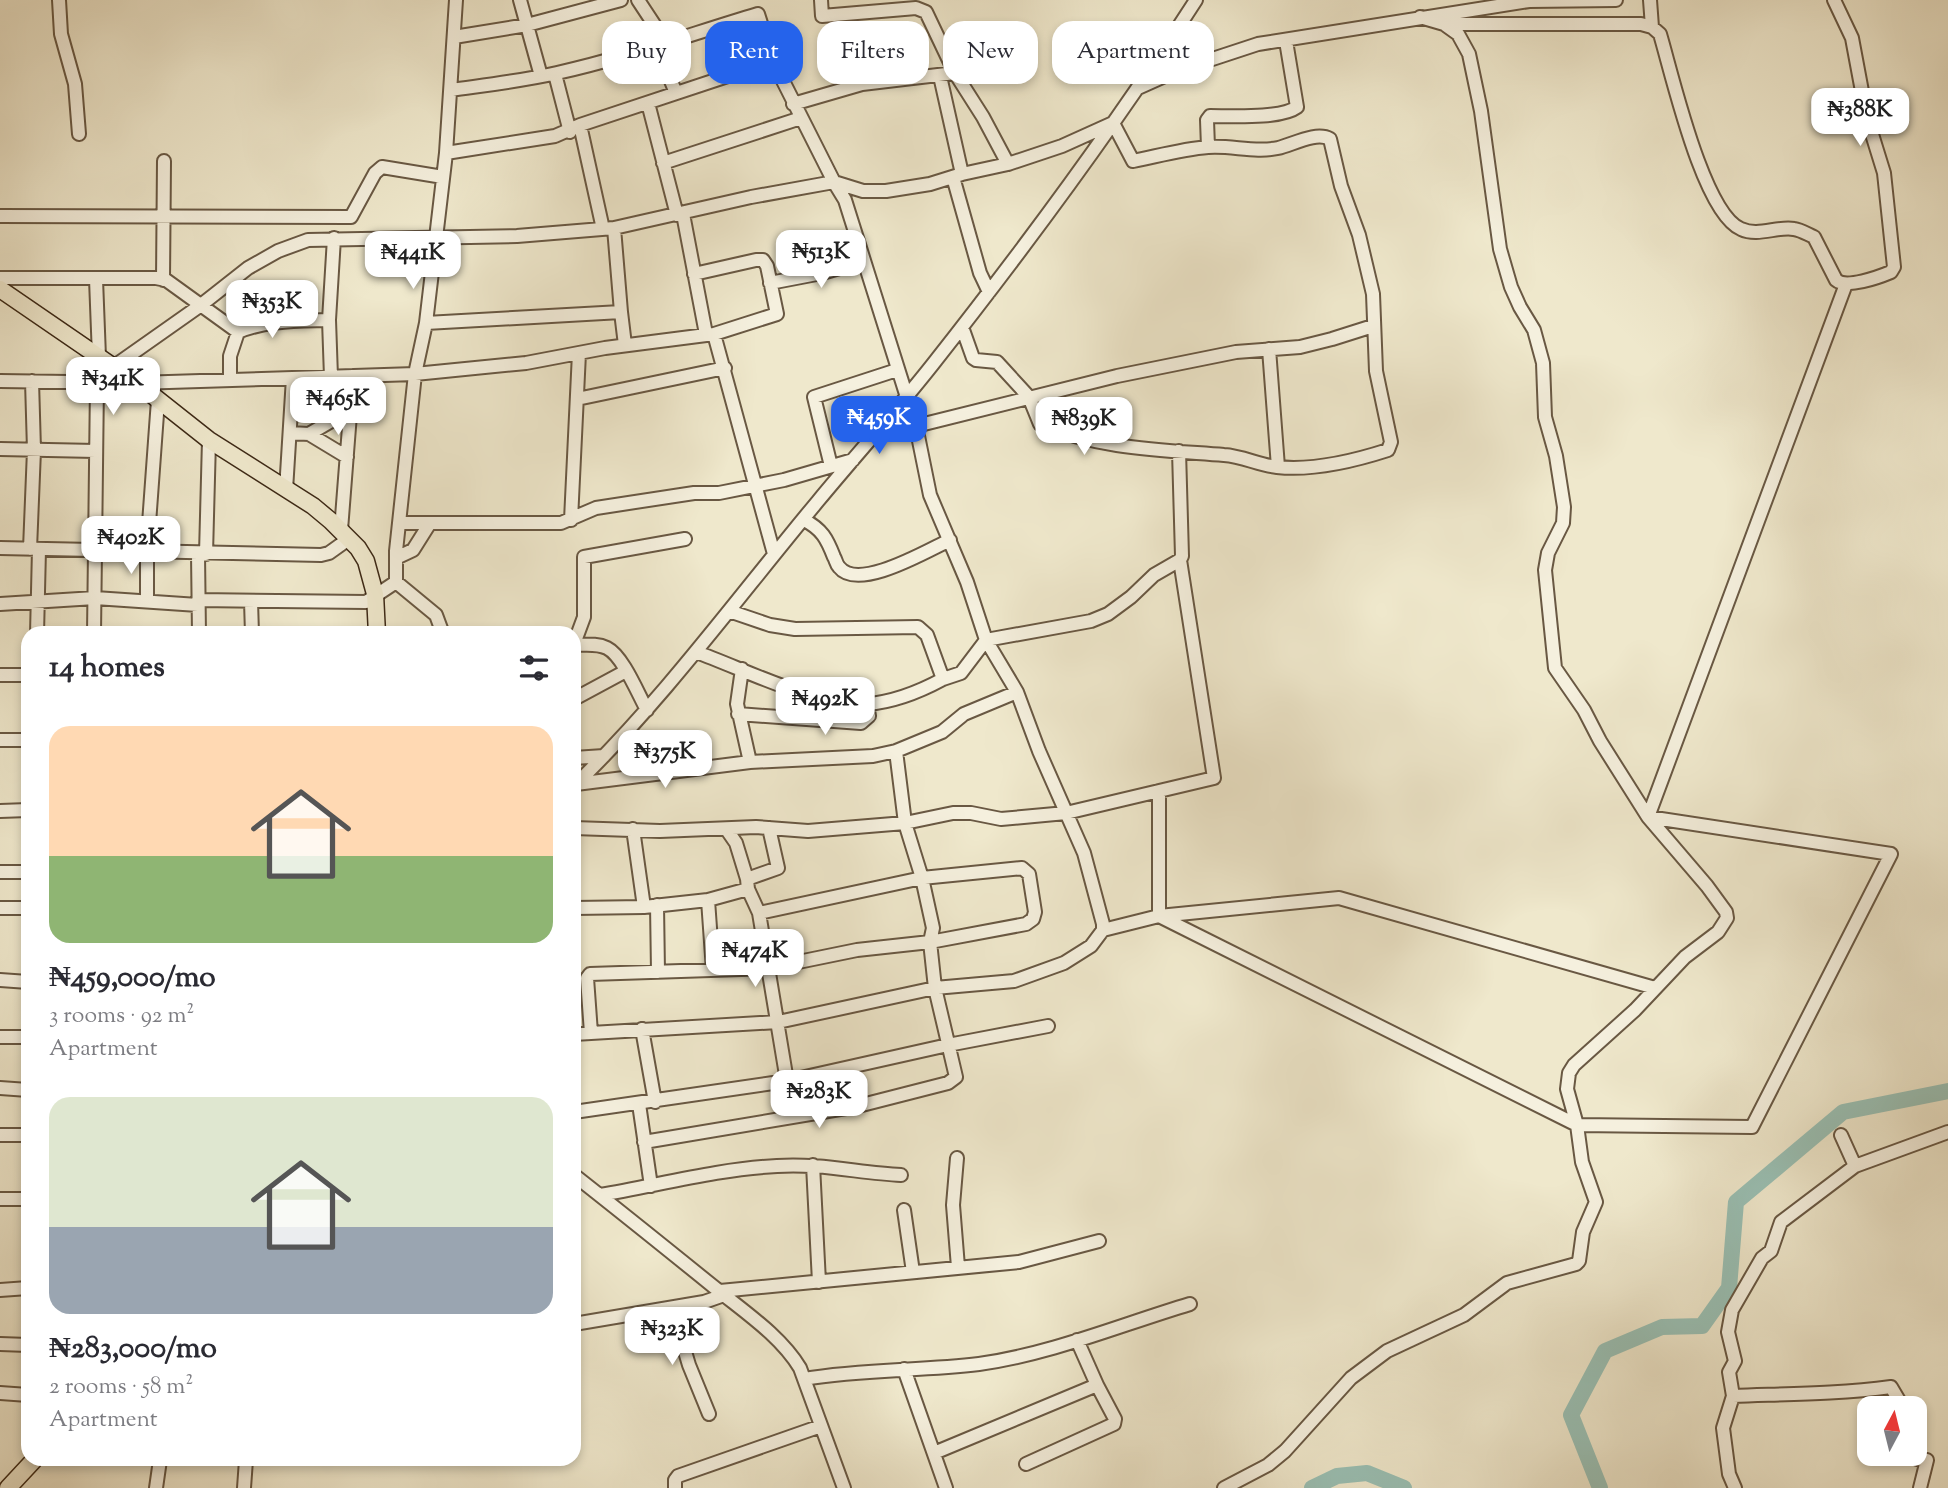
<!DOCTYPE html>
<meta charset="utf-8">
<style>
body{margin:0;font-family:"Sorts Mill Goudy",serif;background:#f7f7f7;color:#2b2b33;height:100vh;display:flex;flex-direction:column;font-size:26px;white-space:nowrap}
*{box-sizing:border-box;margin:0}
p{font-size:23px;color:#7c7c81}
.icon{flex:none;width:38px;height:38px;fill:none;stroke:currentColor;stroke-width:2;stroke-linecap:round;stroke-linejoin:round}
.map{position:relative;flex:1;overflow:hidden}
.details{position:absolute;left:21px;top:626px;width:560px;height:840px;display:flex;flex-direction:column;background:#fff;border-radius:21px;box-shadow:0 4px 10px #0003}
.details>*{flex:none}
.banner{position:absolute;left:602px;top:21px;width:665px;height:63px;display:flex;gap:14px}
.needle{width:46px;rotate:7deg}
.buttons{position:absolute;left:1857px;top:1396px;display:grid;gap:14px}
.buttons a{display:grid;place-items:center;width:70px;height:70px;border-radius:14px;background:#fff;box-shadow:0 4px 10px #0003;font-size:35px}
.price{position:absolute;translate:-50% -60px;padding:0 16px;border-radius:14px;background:#fff;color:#222;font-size:23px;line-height:46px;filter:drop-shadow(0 2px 4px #0008)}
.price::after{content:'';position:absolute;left:50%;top:42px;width:21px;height:16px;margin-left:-10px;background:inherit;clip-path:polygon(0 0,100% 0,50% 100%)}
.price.current{background:#2563eb;color:#fff}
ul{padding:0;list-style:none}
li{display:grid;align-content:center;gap:14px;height:371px;padding:0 28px}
li span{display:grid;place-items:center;height:217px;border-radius:21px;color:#555}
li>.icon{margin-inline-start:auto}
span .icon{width:126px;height:126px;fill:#fffc;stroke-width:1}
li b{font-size:30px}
h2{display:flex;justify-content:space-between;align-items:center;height:84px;padding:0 28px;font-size:30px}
.chip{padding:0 24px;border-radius:21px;background:#fff;box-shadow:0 4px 10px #0003;font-size:24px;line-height:63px}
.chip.current{background:#2563eb;color:#fff}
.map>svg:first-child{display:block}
</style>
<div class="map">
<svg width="1948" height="1488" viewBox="0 0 1948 1488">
<rect width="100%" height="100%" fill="#efe8cc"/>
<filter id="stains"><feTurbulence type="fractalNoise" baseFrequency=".00286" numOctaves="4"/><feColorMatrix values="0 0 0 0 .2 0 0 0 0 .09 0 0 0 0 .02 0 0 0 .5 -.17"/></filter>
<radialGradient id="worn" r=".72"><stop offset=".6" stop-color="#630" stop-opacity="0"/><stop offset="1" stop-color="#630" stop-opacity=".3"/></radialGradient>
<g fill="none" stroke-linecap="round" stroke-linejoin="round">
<path stroke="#9ac0b4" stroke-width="16" d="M1312 1488 1337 1476 1367 1473 1404 1488
M1600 1488 1571 1415 1605 1351 1662 1327 1702 1326 1729 1288 1736 1202 1843 1112 1948 1091"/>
<defs>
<path id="minor" d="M59 0 61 34 75 84 79 134
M520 0 541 76
M638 0 665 41
M821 0 822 16 916 8 926 12 955 73
M1650 0 1652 27
M1420 17 1444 24H1641L1652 27 1660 34C1672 74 1703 213 1741 229 1758 237 1777 226 1794 229 1801 230 1807 234 1814 237L1836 280C1846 289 1879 277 1891 272L1894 267 1884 173 1867 118 1852 38 1834 0
M454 37 527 25 621 0
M656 45 676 93
M555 74 570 132
M940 76 962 174
M1138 88 1176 71 1258 44 1529 1 1616 0
M451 90C486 85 522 81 557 73 625 58 691 34 758 14L773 61
M648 103 677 215
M793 104 862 84 955 73 983 117 1008 164 1013 162
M580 125 603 229
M1208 147 1207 120 1210 116C1231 116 1281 119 1297 107L1286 41
M446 153 555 136 580 125 773 61 834 182 845 200 916 426 930 495 967 582 986 640 1017 692 1039 751 1084 853 1103 924V930L1091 946 1064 963 1014 981 935 988 778 1022 574 1034
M663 163 801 118
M953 177 980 273 989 292
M683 214 706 334
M0 216 351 217 375 173 382 167 443 177
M614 228 621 312
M0 278H156L166 280 238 332
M96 279 99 357
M163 280 164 161
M770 283 822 273 864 261
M426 323 621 312 625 345
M962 327 973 358 976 360 997 362 1029 397 1040 424C1098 449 1162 450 1224 455 1242 456 1259 465 1277 467 1313 471 1354 461 1388 450L1391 442 1376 371 1373 294 1359 235 1341 186 1330 139C1316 131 1292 145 1278 148 1255 153 1231 145 1208 147 1183 149 1158 156 1133 161L1113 123
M714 334 774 554
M1269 349 1278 467
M113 367 201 305 248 268 278 251 308 240 517 236 614 228 751 197 834 182 863 191H886L930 184 962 174 1008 164 1062 146 1113 123
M331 377 329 320 334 238
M230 380V356L238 332C266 320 299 321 329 320
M0 381 137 383 415 374 526 363 605 348 714 334 777 314 767 266 763 260H756L694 274
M577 399 725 368
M916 426 1117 376 1236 352 1300 347 1332 339 1373 326
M290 433 309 434 347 457
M309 434 350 410
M0 449 96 451
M831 466 814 397 897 370
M286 490 293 378
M571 520 579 353
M804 520C822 529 827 539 834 557 836 560 836 564 839 567 858 592 928 550 950 540
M400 523H561L596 508 694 493H719L784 480 853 460
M341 530 353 376
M0 548 321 555 329 553 343 543
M30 549 34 450 32 381
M198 554 199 634
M206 554 209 440
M396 558 413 550 430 523
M396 582V551L415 374 426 323 446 153 456 0
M147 600V551L158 400
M198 600 366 602 396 582 436 615 443 634
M251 601 252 634
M0 604 95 598 198 605
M729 611 770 625 795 629 918 627 927 635 943 679 961 673 986 640 1091 621 1108 614 1131 597 1154 575 1180 560
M37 634 39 549
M94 634 97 383
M574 644 584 617V557L685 539
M574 645C585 645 597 643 607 648 623 656 638 694 647 710
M696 652C744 669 817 707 867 704 895 702 919 692 943 679
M742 669 737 704 750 762
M0 675H28
M574 699 626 671
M738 714 861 723 869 716 867 704
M0 740H28
M574 758 604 756
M576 784 750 762 873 756 896 751 942 732 964 714 1017 692
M574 786C664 699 738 597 818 501 856 455 896 411 933 364 1026 246 1115 126 1196 0
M1159 791V916L1577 1125 1752 1127 1891 854 1648 817 1846 284
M0 811 28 810
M574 828 660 831 756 827 808 831 905 823 953 813H971L1001 819 1066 813 1214 778 1180 560 1182 556 1179 451
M769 828 778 868 747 879 748 889 759 913 787 1081
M633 829 644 907 708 900 748 889
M727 830 736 843 747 879
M0 872H28
M708 900 713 970
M657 905 658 972
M0 908H28
M574 908 644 907
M1103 930 1159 916 1339 898 1655 988
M0 980 28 982
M642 1029 655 1102
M591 1033 587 978 590 974 769 968 857 950 930 942 1026 924 1033 919 1035 912 1029 874 1022 868 922 878 759 913
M0 1037H28
M0 1088 28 1090
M639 1104 651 1186
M574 1112 787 1081 948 1045 1048 1026
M0 1135H28
M644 1142 858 1106 948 1083 956 1077 935 988 930 942 933 928 922 878 905 823 896 751
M957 1158 953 1205 958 1267
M813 1165 819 1282
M1855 1166 1948 1132
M574 1175C621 1212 667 1249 714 1287 743 1311 780 1335 800 1368L844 1488
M600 1195C659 1185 718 1169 777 1166 819 1163 860 1173 901 1175
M0 1199H28
M904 1210 913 1272
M0 1290 28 1288
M720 1291 1019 1262 1099 1241
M672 1308 689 1365 709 1414
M574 1324 704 1302 724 1295
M0 1344 28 1345
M904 1369 946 1488
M804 1379C862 1369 921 1371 979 1364 1051 1354 1120 1325 1190 1304
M0 1393 28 1395
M1733 1396 1729 1372 1735 1361 1728 1332 1732 1310 1762 1258 1771 1251 1781 1222 1855 1166 1841 1135
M1914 1434 1918 1448 1917 1459 1927 1460 1920 1488
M934 1453 1097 1385 1077 1340
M1026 1464 1114 1424 1115 1419 1097 1385
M156 1488 160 1460
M244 1488 246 1460
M675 1488V1480L678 1476 821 1426
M1224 1488 1268 1465 1285 1451 1351 1378 1387 1351 1464 1315 1507 1283 1576 1264 1579 1261 1583 1232 1596 1202 1582 1162 1577 1125 1567 1089 1569 1073 1574 1065 1635 1010 1685 957 1718 932 1727 918 1726 912 1707 886 1648 817 1600 741 1584 710 1555 668 1545 570 1548 553 1563 523 1564 507 1556 456 1545 417 1543 363 1534 330 1520 307 1511 287 1500 249 1481 111 1469 54 1458 34 1444 24
M1735 1488 1729 1474 1723 1428 1733 1396C1786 1394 1839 1394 1891 1387L1904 1409"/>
<path id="major" d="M0 289 137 383 209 440 313 506 331 521 358 548 366 561 375 594 377 634
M8 1488 34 1460"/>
</defs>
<use href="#minor" stroke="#695843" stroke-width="16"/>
<use href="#major" stroke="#3c2815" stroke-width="19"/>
<use href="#minor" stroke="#f5f0de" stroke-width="12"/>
<use href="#major" stroke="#efe8cc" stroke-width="16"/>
</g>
<rect width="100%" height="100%" filter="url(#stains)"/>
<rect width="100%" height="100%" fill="url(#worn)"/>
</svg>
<div class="buttons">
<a><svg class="needle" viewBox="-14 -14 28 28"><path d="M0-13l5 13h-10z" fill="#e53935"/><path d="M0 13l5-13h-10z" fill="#7c7c81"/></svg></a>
</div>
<b class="price" style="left:1860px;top:148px">₦388K</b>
<b class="price" style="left:821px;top:290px">₦513K</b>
<b class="price" style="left:413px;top:291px">₦441K</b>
<b class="price" style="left:272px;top:340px">₦353K</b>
<b class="price" style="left:113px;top:417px">₦341K</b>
<b class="price" style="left:338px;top:437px">₦465K</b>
<b class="price current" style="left:879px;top:456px">₦459K</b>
<b class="price" style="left:1084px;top:457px">₦839K</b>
<b class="price" style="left:131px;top:576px">₦402K</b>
<b class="price" style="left:825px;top:737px">₦492K</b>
<b class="price" style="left:665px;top:790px">₦375K</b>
<b class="price" style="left:755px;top:989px">₦474K</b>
<b class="price" style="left:819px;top:1130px">₦283K</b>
<b class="price" style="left:672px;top:1367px">₦323K</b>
<div class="banner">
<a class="chip">Buy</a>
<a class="chip current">Rent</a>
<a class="chip">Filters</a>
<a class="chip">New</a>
<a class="chip">Apartment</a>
</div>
<section class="details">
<h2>14 homes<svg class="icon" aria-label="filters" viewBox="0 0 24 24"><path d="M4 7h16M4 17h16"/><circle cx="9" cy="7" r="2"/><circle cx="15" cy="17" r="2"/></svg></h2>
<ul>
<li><span style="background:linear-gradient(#ffd9b3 60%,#8fb573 0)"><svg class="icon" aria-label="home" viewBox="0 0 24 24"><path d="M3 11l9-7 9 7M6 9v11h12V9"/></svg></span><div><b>₦459,000/mo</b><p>3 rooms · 92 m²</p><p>Apartment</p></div></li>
<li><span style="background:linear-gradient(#dfe7d0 60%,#9aa5b1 0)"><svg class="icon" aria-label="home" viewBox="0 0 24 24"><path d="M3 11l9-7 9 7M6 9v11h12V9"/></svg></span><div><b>₦283,000/mo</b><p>2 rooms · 58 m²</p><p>Apartment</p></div></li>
</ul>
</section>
</div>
